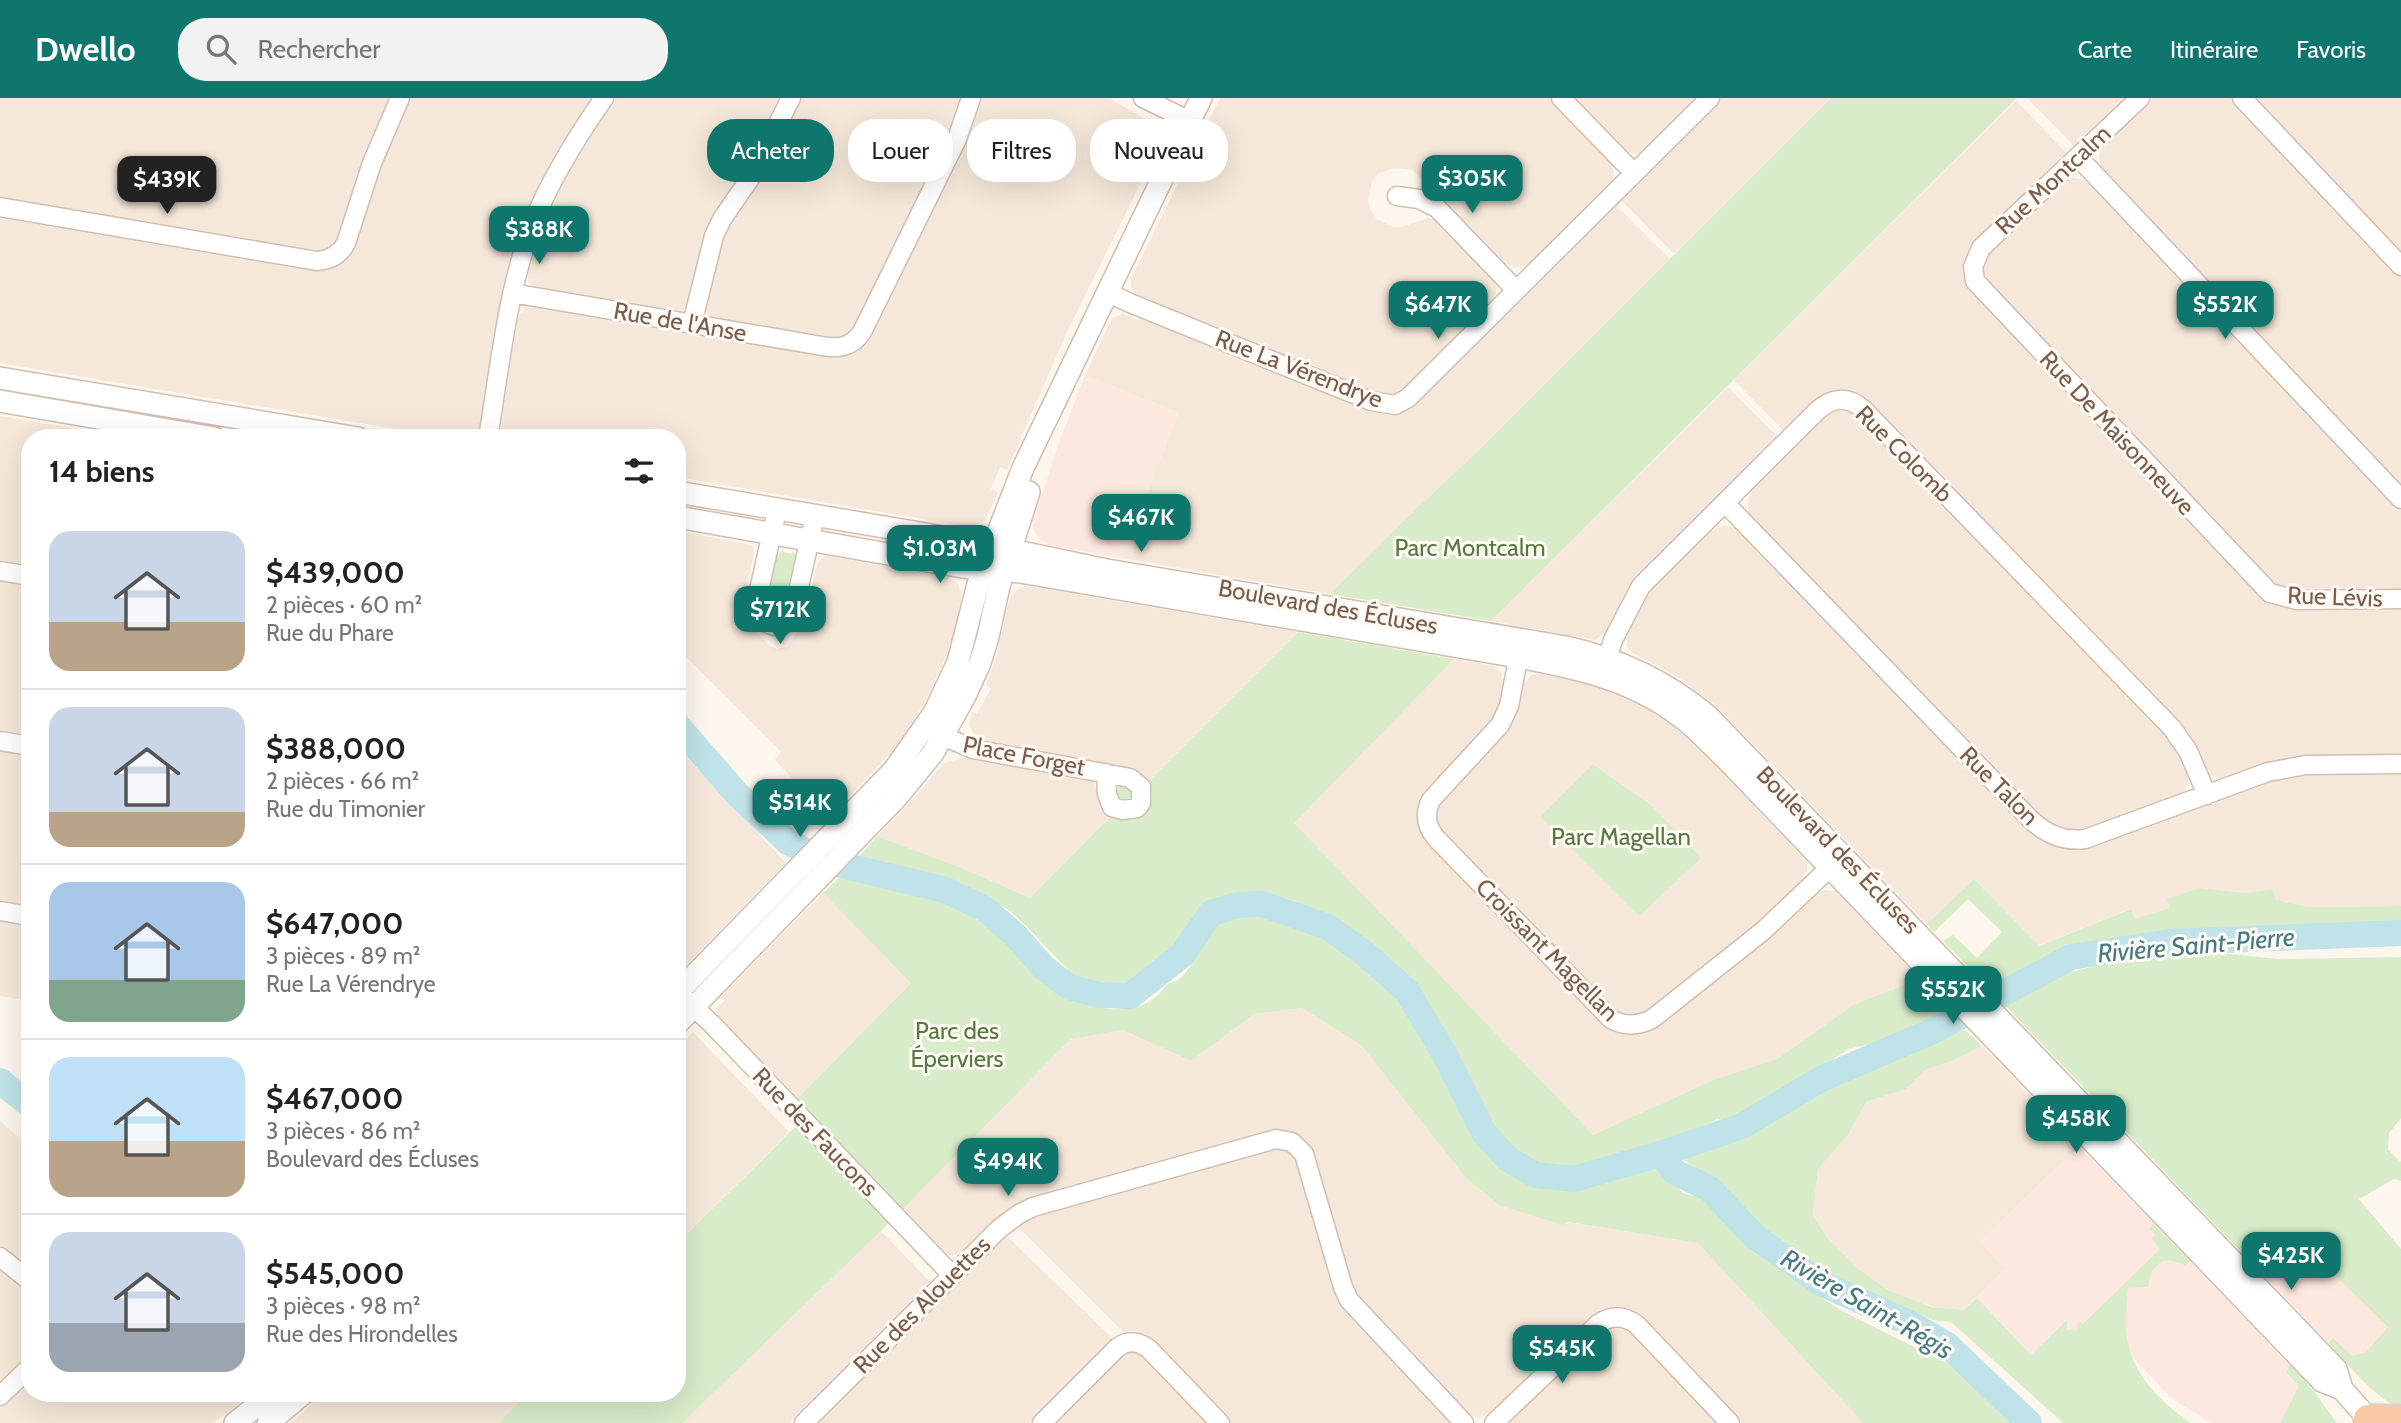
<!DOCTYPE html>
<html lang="fr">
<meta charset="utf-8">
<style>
body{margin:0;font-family:Cabin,sans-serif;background:#f2f2f2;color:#222;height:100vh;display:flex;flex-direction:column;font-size:26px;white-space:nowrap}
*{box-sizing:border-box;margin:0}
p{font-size:23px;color:#767676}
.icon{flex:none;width:38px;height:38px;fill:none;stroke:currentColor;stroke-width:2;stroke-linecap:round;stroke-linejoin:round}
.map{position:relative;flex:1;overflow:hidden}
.drawer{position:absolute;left:21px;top:331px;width:665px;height:973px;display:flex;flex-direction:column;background:#fff;border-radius:28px;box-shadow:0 7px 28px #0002}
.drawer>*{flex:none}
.hud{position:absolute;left:707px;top:21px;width:665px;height:63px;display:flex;gap:14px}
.price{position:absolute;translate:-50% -60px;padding:0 16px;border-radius:14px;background:#0f766e;color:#fff;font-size:23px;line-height:46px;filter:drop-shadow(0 2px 4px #0008)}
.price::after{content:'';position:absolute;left:50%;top:42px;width:21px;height:16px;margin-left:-10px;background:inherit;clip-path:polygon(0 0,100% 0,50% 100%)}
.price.selected{background:#222;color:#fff}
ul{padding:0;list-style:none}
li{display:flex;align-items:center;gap:21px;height:175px;padding:0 28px}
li+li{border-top:2px solid #e0e0e0}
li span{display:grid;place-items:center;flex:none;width:196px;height:140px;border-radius:21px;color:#555}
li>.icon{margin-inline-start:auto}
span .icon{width:84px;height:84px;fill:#fffc;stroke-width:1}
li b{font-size:30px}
h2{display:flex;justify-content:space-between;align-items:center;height:84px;padding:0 28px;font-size:30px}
.tag{padding:0 24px;border-radius:28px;background:#fff;box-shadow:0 7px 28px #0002;font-size:24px;line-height:63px}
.tag.selected{background:#0f766e;color:#fff}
header{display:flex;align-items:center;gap:42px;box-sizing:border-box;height:98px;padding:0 35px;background:#0f766e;color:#fff}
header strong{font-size:33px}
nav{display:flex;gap:38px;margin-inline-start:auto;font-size:24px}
.search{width:490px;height:63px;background:#f2f2f2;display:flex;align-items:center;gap:18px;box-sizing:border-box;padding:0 24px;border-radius:28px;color:#767676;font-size:26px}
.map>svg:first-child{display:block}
</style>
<header>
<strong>Dwello</strong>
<div class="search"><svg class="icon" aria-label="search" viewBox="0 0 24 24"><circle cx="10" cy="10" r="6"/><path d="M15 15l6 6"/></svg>Rechercher</div>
<nav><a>Carte</a><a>Itinéraire</a><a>Favoris</a></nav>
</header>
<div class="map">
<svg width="2401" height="1325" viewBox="0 0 2401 1325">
<rect width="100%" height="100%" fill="#fdf6ec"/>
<path fill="#f5e8da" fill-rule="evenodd" d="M0 0H390L365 54 336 142 328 150 317 152 0 99Z
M412 0H592L552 61 535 95 521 132 507 176 478 335 474 339H444L0 265V120L308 172H327L345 162 352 156 378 74Z
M615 0H782L744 76 708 132 702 147 688 207 683 213 675 215 536 192 528 184V173L558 94 571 68Z
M799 0H960L955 27 857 227 845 240 836 242 716 223 709 219 706 213 713 168 727 130 756 87Z
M982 0H1108L1162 30 1159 48 1067 234 1007 372 1000 369 991 391 998 395 985 422 978 427H957L677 379V340H502L499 338 518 219 527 207 831 259 844 258 856 253 865 245 874 230 973 27Z
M1220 0H1551L1606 57 1613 67 1614 80 1611 86 1532 165 1515 170 1505 165 1412 72 1394 70 1378 76 1372 84 1368 101 1370 111 1377 121 1393 129H1402L1428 120 1440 123 1496 184 1497 191 1494 202 1401 295 1394 298H1381L1151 206V202L1137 197 1131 190V181Z
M1572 0H1699L1644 54 1637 56 1625 53 1613 43Z
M1721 0H1831L1674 156 1620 101Z
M2027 0H2128L2076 50Z
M2152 0H2231L2401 179V389L2102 74 2099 58 2101 49Z
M2254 0H2401V156Z
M2016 2 2068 57 1974 146 1965 163 1968 186 1972 193 2260 497 2269 504 2289 511 2401 509V658L2289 660 2224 681 2210 677 2191 643 2178 624 1864 300 1847 293 1834 292 1823 297 1784 333 1734 282Z
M2072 80 2082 81 2097 92 2401 413V493L2297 494 2275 487 1984 182 1981 175 1982 168 1989 154 2064 83Z
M1615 106 1670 161 1478 353 1416 411 1330 496 1122 460 1178 315 1085 277 1112 220 1123 216 1138 222 1140 219 1378 315 1388 317 1409 310Z
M1728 289 1778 339 1628 490 1608 534H1605L1595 542 1590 541 1491 523Z
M1843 309 1856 316 2164 633 2188 673 2189 682 2184 694 2078 734 2058 731 2042 722 1752 422 1748 413V402L1755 386 1827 314Z
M0 318 128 339 30 340V468L0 463Z
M1723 428 1734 429 1741 433 2026 730 2040 740 2063 750 2090 749 2284 679 2313 676 2401 674V808L2308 809 2275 802 2273 791 2245 795 2201 790 2169 810 2134 822 2130 811 2038 848 1974 781 1927 826 1714 606 1675 577 1631 554 1627 548V541L1624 539 1643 499 1705 436Z
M677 433 743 445 753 448 754 454 742 516 744 522 770 548 777 551 788 548 805 521 817 466 822 460 827 458 949 479 958 486 962 498 952 540 945 560 925 604 900 644 830 720 775 662 781 654 677 550Z
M0 483 30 488V638L0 633Z
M1027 488 1298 534 1148 684 1132 672 985 646 986 643 972 634 969 626 973 614 977 616 991 590 986 587 996 561 1009 502 1016 492Z
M1454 561 1494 568 1501 574 1503 583 1506 584 1498 613 1493 623 1423 698 1418 718 1420 731 1435 751 1609 930 1632 936 1650 931 1816 794 1818 796 1823 792 1836 793 1919 881 1853 907 1777 961 1713 982 1593 1037 1293 725Z
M1536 575 1579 583 1607 592 1647 611 1673 628 1711 662 1807 764V773L1803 778 1805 780 1768 817 1639 918 1626 919 1614 913 1435 724V711L1443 700 1505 636 1516 615 1522 584 1525 585 1530 578ZM1594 666 1650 706 1700 760Z
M677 649 786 765 677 877Z
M0 653 30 658V810L0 805Z
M960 659 1087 680 1095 686 1101 708 1110 719 1030 800 964 771 877 738 918 696 944 665 959 661Z
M823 795 912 884 797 1001 719 920 716 911 724 903 721 899Z
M0 821 30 827V903L0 898Z
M1302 910 1361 947 1466 1080 1499 1107 1567 1124 1698 1145 1863 1325H1742L1643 1222 1623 1212 1496 1312 1479 1320 1466 1315 1353 1195 1310 1050 1303 1041 1293 1035 1281 1032 1270 1033 1023 1103 996 1122 965 1153 952 1158 941 1154 901 1112 1071 941 1123 932 1191 963 1254 916Z
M693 934 789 1034 677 1146V944L683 939 686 941Z
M1982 948 2079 1048 1980 1144 2006 1171 1964 1212 1942 1211 1910 1202 1888 1192 1857 1170 1826 1138 1813 1116 1818 1071 1848 1037 1866 1004 1906 991 1925 972 1952 963Z
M0 1023 30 1049V1172L0 1149Z
M1274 1049 1285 1051 1296 1059 1336 1198 1341 1207 1453 1325H1232L1149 1239 1136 1232 1123 1234 1017 1128 1032 1118 1045 1114Z
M881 1133 931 1185 789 1325H682Z
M1005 1136 1113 1241 1030 1325H816Z
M0 1169 30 1193V1259L0 1287Z
M1615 1228 1624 1229 1632 1234 1719 1325H1507L1598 1237Z
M1129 1255H1136L1145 1259 1209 1325H1053L1117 1262Z
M30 1281V1295H242L247 1300 213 1325H0V1310Z
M324 1295H528L498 1325H291Z"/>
<path fill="#fde8e0" d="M1085 277 1178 315 1122 460 1048 447 1039 441 1033 430 1034 419 1060 342Z
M2079 1048 2310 1288 2292 1325H2211L2171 1300 2094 1218 2042 1268 1977 1200 2006 1171 1980 1144Z
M2304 1148 2392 1229 2353 1271 2269 1183Z"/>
<path fill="#d8ecc9" d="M1831 0H2017L1491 523 1330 496 1416 411 1478 353Z
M784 451 783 454 792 456 793 453 798 461 784 511 774 517 769 516 763 508 776 458Z
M1298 534 1454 561 1294 725 1593 1037 1713 982 1777 961 1853 907 1919 881 1948 914 1907 938 1848 951 1783 996 1761 1006 1744 1022 1734 1025 1717 1021 1681 1041 1597 1068 1570 1071 1529 1066 1515 1059 1488 1031 1478 1010 1469 980 1443 940V927L1437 919 1426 910 1415 894 1373 853 1333 823 1311 816 1299 805 1285 800 1259 795 1218 802 1194 821 1167 856 1147 874 1126 885 1098 888 1078 882 1027 829 1010 813 987 799 954 784 859 759 877 738 964 771 1030 800 1110 719C1136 729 1162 714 1148 684Z
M1593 666 1650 706 1701 760 1639 818 1540 719Z
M1116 695a8 8 0 1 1 16 0a8 8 0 1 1-16 0Z
M841 778C888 786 933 797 974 820 991 830 1008 843 1021 856 1030 865 1037 877 1046 885 1076 910 1142 928 1166 887 1208 876 1188 820 1240 814 1258 811 1268 822 1285 826 1300 829 1317 830 1331 837 1343 843 1343 853 1352 860 1369 877 1399 892 1413 912 1422 924 1427 940 1434 954 1462 1015 1493 1090 1571 1092 1588 1092 1639 1073 1658 1067L1683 1095 1705 1101 1751 1153 1842 1213 1948 1266 2011 1325H1863L1698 1145 1568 1124 1563 1127 1499 1107 1466 1080 1361 947 1302 910 1254 916 1191 963 1123 932 1071 941 881 1133 682 1325H498L528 1295H677V1146L809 1015 797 1001 911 885 823 795Z
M1974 781 2039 848 2131 811 2135 821 2169 810 2167 801 2201 790 2245 795 2273 791 2276 802 2308 809 2401 808V838L2267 840 2206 837 2148 841 2091 851 1989 890 1943 843 1953 837 1977 860 2002 834 1968 801 1934 834 1927 826Z
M2221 855 2279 861 2401 859V1020L2389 1035 2388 1052 2401 1064V1083L2394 1081 2359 1101 2401 1151V1311C2371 1297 2350 1268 2328 1245L2333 1240 2352 1258 2366 1254 2388 1229 2305 1148 2269 1183 2002 904C2067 864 2146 858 2221 855Z
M1965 932 1982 948 1952 963 1925 972 1906 991 1866 1004 1848 1037 1818 1071 1813 1117 1826 1138 1857 1170 1888 1192 1931 1209 1964 1212 1977 1200 2031 1257 2067 1222V1232H2077L2078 1222 2083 1226 2160 1151 2152 1141 2155 1136 2149 1131 2153 1125 2190 1163 2185 1167 2171 1162 2162 1163 2151 1174 2148 1189 2128 1190C2127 1207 2124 1228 2128 1245 2136 1281 2162 1304 2190 1325H2063L1951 1224 1932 1222 1829 1176 1785 1152 1762 1131 1720 1087 1681 1060 1679 1052 1758 1026 1781 1014 1810 993Z
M2290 1267 2310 1288 2337 1325H2280L2299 1288 2286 1274Z"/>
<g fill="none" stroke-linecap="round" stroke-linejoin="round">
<path stroke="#bfe3e8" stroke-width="26" d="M677 627 737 696 788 744 826 763 945 792 985 811 1016 838 1043 869 1069 889 1099 897 1130 898 1182 857 1211 815 1238 807 1262 806 1328 829 1364 855 1407 893 1444 955 1484 1035 1509 1062 1536 1077 1574 1081 1660 1056 1675 1074 1710 1091 1756 1140 1821 1185 1911 1226 1946 1246 2029 1325
M0 983 30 1007
M1660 1056 1742 1028 1821 981 1935 932 2071 859 2170 844 2401 835"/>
<defs>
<path id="minor" d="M1143 0 1190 23
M1561 0 1634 75
M2140 0 1981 150 1973 169 1975 183 2270 495 2297 502 2401 501
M2242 0 2401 168
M2078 59 2401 401
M1397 98 1419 101 1437 110 1516 192
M0 109 317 163C330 162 340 157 346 145L372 65 400 0
M1106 194 1130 205 1371 303 1395 307 1408 300 1710 0
M512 195 822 248C839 251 852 249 862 234L957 41 971 0
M692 226 714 138 722 121 751 79 791 0
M488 340C500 268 507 193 533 125 551 80 576 40 604 0
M1725 405 2030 721C2046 736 2063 744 2085 741L2268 674 2306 667 2401 666
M777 412 755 510C759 522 771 531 783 527L794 511 815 418
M0 473 30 478
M1521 546 1509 608 1500 627 1431 702C1424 716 1426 728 1436 740L1611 921C1625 929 1638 928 1652 921L1763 833 1839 761
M1604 572 1613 542 1641 488 1817 313C1831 300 1847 297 1863 311L2172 630 2188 653 2207 697
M943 638 973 651 1130 680 1141 689V705L1137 710 1123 712 1112 709 1107 696 1106 675
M0 643 30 648
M0 813 30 818
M684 900 711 925 952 1177
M0 1159 30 1183
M0 1298 30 1269
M804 1325 999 1131 1019 1116 1033 1109 1276 1041 1292 1044 1304 1056 1343 1189 1349 1202 1464 1325
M1042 1325 1118 1249C1128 1242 1139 1243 1149 1251L1220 1325
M1494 1325 1598 1226C1611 1217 1624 1217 1637 1227L1730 1325"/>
<path id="tertiary" d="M0 280 358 340
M0 303 215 340
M677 394 973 444 1107 472 1566 549C1619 561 1666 583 1708 618L2336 1271 2342 1291 2372 1325
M677 419 962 469 1020 474 1518 559C1576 570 1630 581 1678 617 1697 630 1712 648 1729 664L2322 1283 2342 1291
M677 895 894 672 934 615 958 564 978 486 1023 370 1201 0
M677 926 897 699 933 655 965 598 980 565 988 539 999 488 1029 394
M235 1325 273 1295
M268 1325 304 1295"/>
<path id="trunk" d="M2368 1321 2401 1322"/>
</defs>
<use href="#minor" stroke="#d1beb0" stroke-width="21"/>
<use href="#tertiary" stroke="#d1beb0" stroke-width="24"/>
<use href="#trunk" stroke="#dad1cd" stroke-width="32"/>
<use href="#minor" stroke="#fff" stroke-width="18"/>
<use href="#tertiary" stroke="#fff" stroke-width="21"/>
<use href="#trunk" stroke="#f9c8a4" stroke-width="28"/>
</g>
<g text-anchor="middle" stroke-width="6" stroke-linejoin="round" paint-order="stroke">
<g font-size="24" fill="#7a5c4d" stroke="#fffaf3">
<text transform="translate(2053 82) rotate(-43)" y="8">Rue Montcalm</text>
<text transform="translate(680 224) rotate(10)" y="8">Rue de l'Anse</text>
<text transform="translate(1299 271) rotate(21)" y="8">Rue La Vérendrye</text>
<text transform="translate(2117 335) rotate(47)" y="8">Rue De Maisonneuve</text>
<text transform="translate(1904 356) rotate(45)" y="8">Rue Colomb</text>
<text transform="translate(2335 499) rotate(2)" y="8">Rue Lévis</text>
<text transform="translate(1328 509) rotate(10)" y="8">Boulevard des Écluses</text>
<text transform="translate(1024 658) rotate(11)" y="8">Place Forget</text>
<text transform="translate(1999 688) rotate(45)" y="8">Rue Talon</text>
<text transform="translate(1838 752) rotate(46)" y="8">Boulevard des Écluses</text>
<text transform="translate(1547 852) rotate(45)" y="8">Croissant Magellan</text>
<text transform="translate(815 1034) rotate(46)" y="8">Rue des Faucons</text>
<text transform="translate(922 1207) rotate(-45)" y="8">Rue des Alouettes</text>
</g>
<g font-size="24" fill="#537a41" stroke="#fffaf3">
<text x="1470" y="458">Parc Montcalm</text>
<text x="1621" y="747">Parc Magellan</text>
<text x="957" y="941">Parc des<tspan x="957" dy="28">Éperviers</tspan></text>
</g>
<g font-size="26" font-style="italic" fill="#437c86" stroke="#fffaf3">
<text transform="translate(2196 847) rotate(-5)" y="9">Rivière Saint-Pierre</text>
<text transform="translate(1867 1206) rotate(30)" y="9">Rivière Saint-Régis</text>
</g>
</g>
</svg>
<b class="price" style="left:1472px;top:117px">$305K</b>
<b class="price selected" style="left:167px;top:118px">$439K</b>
<b class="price" style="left:539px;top:168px">$388K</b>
<b class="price" style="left:1438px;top:243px">$647K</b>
<b class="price" style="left:2225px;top:243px">$552K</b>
<b class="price" style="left:1141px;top:456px">$467K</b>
<b class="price" style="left:940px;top:487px">$1.03M</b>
<b class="price" style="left:780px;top:548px">$712K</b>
<b class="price" style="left:800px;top:741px">$514K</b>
<b class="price" style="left:1953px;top:928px">$552K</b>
<b class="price" style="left:2076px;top:1057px">$458K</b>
<b class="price" style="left:1008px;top:1100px">$494K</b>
<b class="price" style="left:2291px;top:1194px">$425K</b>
<b class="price" style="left:1562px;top:1287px">$545K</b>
<div class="hud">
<a class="tag selected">Acheter</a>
<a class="tag">Louer</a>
<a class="tag">Filtres</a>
<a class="tag">Nouveau</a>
</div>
<section class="drawer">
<h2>14 biens<svg class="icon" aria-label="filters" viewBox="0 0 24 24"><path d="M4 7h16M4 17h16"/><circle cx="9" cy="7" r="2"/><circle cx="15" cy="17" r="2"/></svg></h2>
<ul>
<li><span style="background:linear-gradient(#c9d6e8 65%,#b9a48a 0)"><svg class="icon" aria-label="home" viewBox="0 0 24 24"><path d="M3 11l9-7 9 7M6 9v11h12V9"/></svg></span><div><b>$439,000</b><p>2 pièces · 60 m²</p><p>Rue du Phare</p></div></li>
<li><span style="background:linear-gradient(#c9d6e8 75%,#b9a48a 0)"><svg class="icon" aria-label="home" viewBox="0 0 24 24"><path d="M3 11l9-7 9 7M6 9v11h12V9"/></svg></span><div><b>$388,000</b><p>2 pièces · 66 m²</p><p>Rue du Timonier</p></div></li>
<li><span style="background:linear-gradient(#a9c7e8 70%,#7fa58c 0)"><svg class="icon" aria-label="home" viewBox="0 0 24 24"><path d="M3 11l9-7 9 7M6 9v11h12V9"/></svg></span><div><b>$647,000</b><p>3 pièces · 89 m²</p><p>Rue La Vérendrye</p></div></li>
<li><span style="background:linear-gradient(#bfe0f5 60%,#b9a48a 0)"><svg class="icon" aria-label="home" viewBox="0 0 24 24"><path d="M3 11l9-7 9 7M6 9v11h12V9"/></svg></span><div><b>$467,000</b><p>3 pièces · 86 m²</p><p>Boulevard des Écluses</p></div></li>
<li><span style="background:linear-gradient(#c9d6e8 65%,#9aa5b1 0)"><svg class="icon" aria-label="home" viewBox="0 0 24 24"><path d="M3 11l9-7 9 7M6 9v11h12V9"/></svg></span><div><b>$545,000</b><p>3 pièces · 98 m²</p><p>Rue des Hirondelles</p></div></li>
</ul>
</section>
</div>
